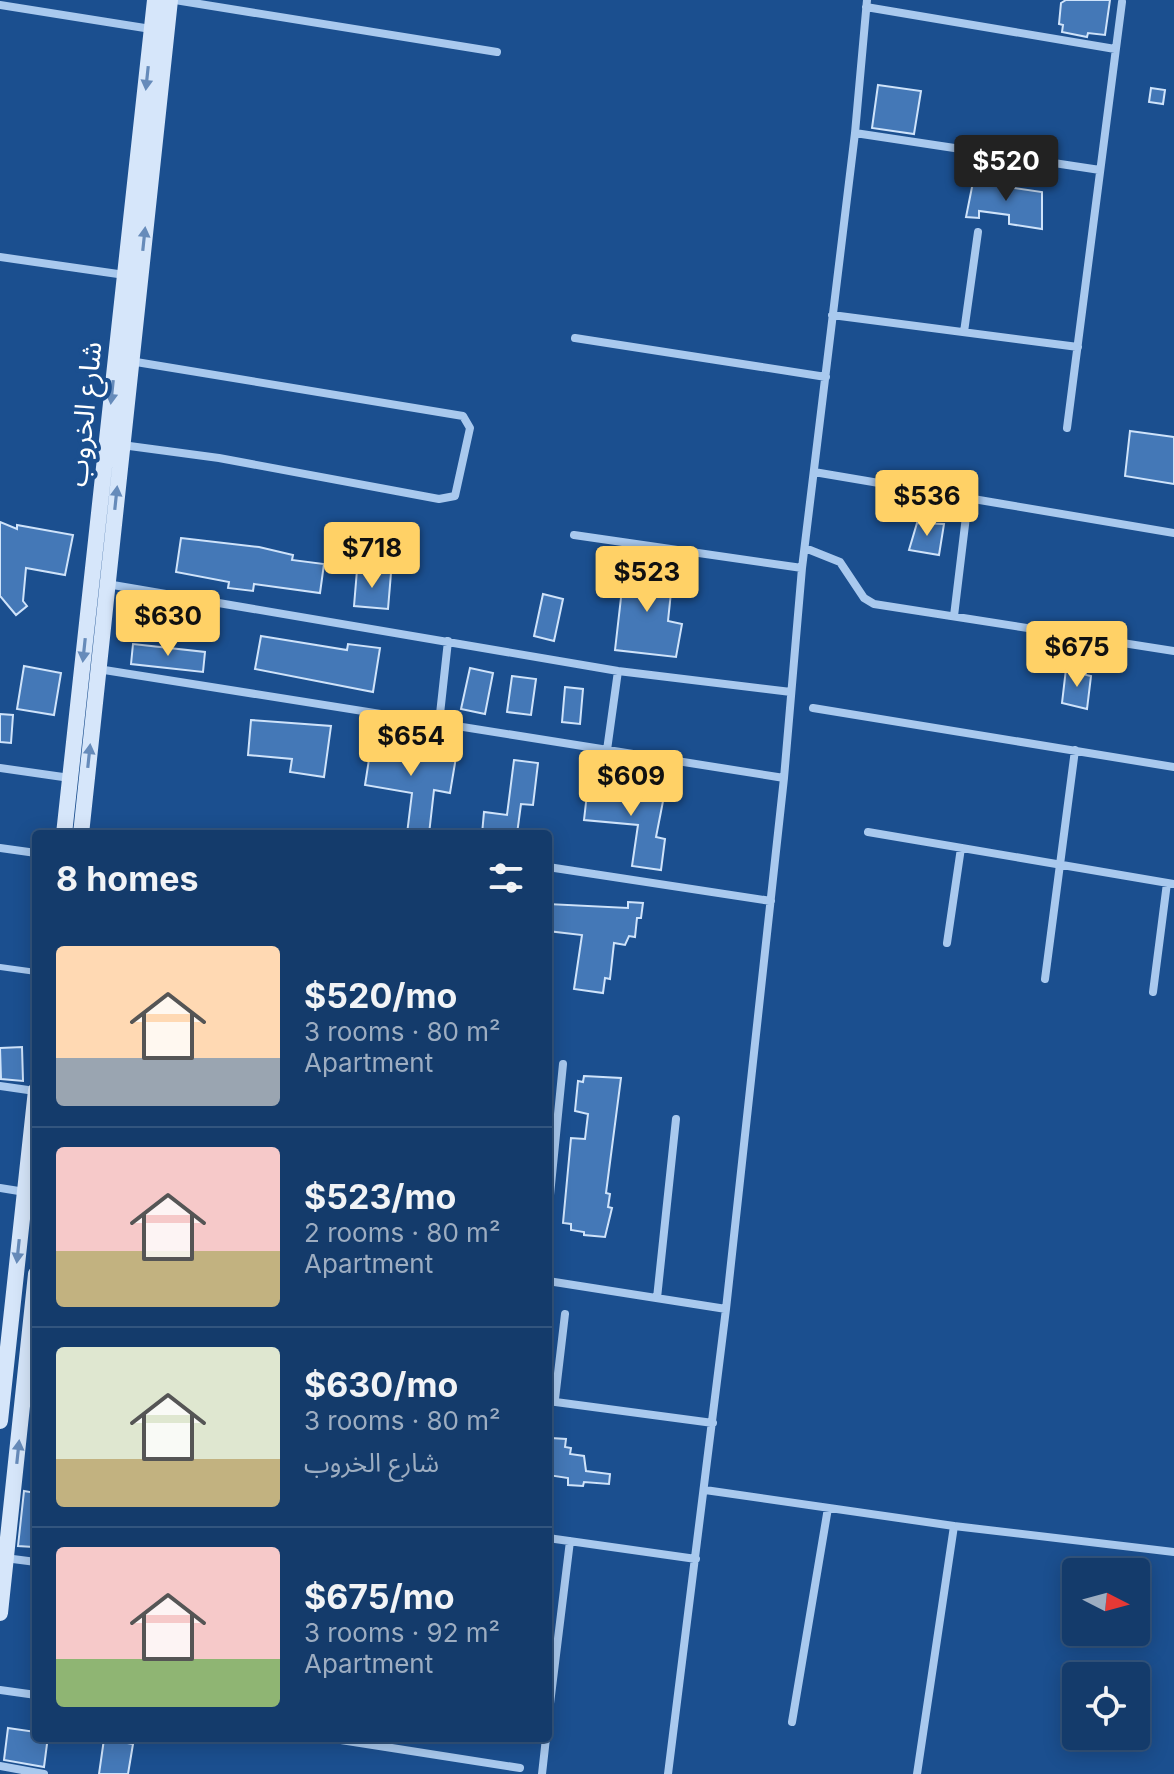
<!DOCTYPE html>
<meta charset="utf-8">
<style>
body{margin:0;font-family:Inter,"Noto Sans Arabic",sans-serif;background:#1d4271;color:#f1f3f6;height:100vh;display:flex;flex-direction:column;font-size:30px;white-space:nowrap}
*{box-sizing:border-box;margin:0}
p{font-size:26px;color:#9dadc1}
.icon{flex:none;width:44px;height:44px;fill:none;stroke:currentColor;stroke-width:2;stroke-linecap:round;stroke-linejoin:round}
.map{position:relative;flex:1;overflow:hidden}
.drawer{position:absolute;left:32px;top:830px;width:520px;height:912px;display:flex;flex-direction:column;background:#143b6b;border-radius:8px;box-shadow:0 4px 20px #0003,0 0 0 2px #33557e}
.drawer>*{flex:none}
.needle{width:52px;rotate:96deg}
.fabs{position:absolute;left:1062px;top:1558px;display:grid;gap:16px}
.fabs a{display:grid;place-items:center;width:88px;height:88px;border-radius:8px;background:#143b6b;box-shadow:0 4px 20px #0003,0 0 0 2px #33557e;font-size:40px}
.price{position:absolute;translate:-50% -68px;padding:0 18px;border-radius:8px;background:#ffd166;color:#111;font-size:26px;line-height:52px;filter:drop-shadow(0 2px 4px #0008)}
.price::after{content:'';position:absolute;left:50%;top:48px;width:24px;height:18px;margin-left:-12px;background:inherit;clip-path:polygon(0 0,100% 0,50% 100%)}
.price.on{background:#222;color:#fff}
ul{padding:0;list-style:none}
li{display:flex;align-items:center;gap:24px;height:200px;padding:0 24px}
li+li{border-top:2px solid #33557e}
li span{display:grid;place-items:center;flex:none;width:224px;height:160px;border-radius:8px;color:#555}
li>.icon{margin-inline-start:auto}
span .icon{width:96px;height:96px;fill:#fffc;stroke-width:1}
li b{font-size:34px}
h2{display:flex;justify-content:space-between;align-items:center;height:96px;padding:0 24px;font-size:34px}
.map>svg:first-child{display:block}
</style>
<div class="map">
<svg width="1174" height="1774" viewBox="0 0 1174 1774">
<rect width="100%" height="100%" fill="#1b4f8f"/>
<path fill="#4478b7" stroke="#cfe3fa" stroke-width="2" d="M1066 0H1110L1105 35 1088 33 1087 37 1062 32 1063 25 1059 24 1061 3Z
M878 85 921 91 914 134 872 128Z
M1151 88 1165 90 1163 104 1149 102Z
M974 177 998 180 1000 186 1042 192V229L1009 224V215L979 211V218L966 217Z
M1130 431 1174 437V484L1125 476Z
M0 522 17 529V525L73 535 65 575 26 568 23 601 27 606 16 615 0 596Z
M917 523 944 524 939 555 909 550Z
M181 538 259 547 293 555 292 560 324 564 320 593 254 584 253 591 228 588 229 582 176 572Z
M625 563 642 566 641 570 673 573 668 621 682 624 676 657 615 650Z
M357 570 391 573 388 609 354 606Z
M543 594 563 599 554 641 534 636Z
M261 636 347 650 348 644 380 648 373 692 255 669Z
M133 644 205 652 203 672 131 664Z
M24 666 61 673 54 715 17 709Z
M470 668 493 673 485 714 461 709Z
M1066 669 1086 672V675L1091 676 1087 709 1062 703Z
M512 676 536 679 531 715 507 712Z
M565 687 583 689 580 724 562 722Z
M0 714 13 715 11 743 0 742Z
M251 720 331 726 324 777 290 772 292 759 248 755Z
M372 740 456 757 450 793 434 790 429 834H407L412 793 365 785Z
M514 760 538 763 533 805 521 804 517 834H482L484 812 507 815Z
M588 785 635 790 636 786 665 791 656 837 665 839 661 870 632 866 638 825 584 820Z
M628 902 643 903 641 918H637L635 937 629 936 625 945 614 943 610 979 605 978 603 993 574 989 582 935 548 931V904L628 908Z
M22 1047 23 1081 1 1079 0 1048Z
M584 1076 621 1078 606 1193 610 1194 608 1207 612 1208 605 1237 584 1235V1232L571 1230V1224L563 1223 571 1138 585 1139 588 1114 575 1111 578 1081 583 1082Z
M551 1438 566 1439 565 1447 571 1448 570 1454 584 1456 586 1471 610 1474 609 1484 584 1482 583 1486 568 1485V1478L548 1475Z
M24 1491 36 1493 33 1547 18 1546Z
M8 1728 36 1732V1738H44L47 1744 44 1767 4 1760Z
M104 1739 133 1744 128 1774H99Z"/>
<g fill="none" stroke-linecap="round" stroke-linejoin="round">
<path stroke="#a9c9ee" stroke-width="6" d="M0 967 36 972"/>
<path stroke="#a9c9ee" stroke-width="8" d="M175 0 497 52
M0 5 151 29
M866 7 1115 49
M855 133 1100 170
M0 257 125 275
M832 315 1078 347
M964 332 978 232
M575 338 826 377
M1067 428 1122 2
M122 445 219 458 439 499 455 496 470 428 463 416 130 361
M814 472 1174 533
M574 535 802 568
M805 548 840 562 864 598 874 604 1174 651
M107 584 618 671 791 692
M954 616 968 500
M98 669 784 778
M813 708 1174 767
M439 723 448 641
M607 750 618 671
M0 768 70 778
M868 832 1174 884
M0 848 36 853
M548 867 771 901
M947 943 961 848
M1045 979 1075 750
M1153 992 1167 883
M0 1086 35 1091
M0 1188 25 1192
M548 1215 563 1064
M548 1281 726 1309
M657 1298 676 1119
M555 1399 565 1314
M548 1401 713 1423
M705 1490 954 1526 1174 1552
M548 1538 696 1559
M5 1558 36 1562
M0 1690 36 1695
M548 1720 570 1541
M792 1722 828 1508
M328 1738 520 1768
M0 1766 44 1774
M542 1774 546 1738
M668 1774 726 1309 784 778 802 568 855 133 867 0
M917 1774 954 1526"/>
<path stroke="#d6e6fa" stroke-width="16" d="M64 834 155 0
M81 834 170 0
M0 1421 36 1090
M0 1613 36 1274"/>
</g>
<defs><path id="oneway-solid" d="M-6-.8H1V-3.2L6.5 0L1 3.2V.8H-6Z" transform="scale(2)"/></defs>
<g fill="#668bba">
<use href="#oneway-solid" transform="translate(147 78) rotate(96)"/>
<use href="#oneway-solid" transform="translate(144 239) rotate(-84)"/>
<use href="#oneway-solid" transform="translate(112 392) rotate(96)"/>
<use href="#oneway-solid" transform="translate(116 498) rotate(-84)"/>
<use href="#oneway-solid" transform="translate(84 650) rotate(96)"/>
<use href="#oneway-solid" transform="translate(89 756) rotate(-84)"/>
<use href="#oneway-solid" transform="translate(18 1251) rotate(96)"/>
<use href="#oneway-solid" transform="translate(18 1452) rotate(-84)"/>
</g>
<g text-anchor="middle" stroke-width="8" stroke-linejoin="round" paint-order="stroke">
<g font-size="28" fill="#fff" stroke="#1b4f8f">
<text transform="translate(84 414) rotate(-84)" y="10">شارع الخروب</text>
</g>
</g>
</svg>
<div class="fabs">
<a><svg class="needle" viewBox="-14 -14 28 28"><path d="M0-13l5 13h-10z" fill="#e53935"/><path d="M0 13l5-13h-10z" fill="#9dadc1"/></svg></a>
<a><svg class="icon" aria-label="locate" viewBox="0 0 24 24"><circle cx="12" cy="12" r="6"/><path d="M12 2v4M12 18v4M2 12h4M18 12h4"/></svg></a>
</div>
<b class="price on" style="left:1006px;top:203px">$520</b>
<b class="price" style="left:927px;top:538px">$536</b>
<b class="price" style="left:372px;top:590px">$718</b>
<b class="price" style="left:647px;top:614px">$523</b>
<b class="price" style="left:168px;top:658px">$630</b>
<b class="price" style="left:1077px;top:689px">$675</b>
<b class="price" style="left:411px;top:778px">$654</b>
<b class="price" style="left:631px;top:818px">$609</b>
<section class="drawer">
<h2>8 homes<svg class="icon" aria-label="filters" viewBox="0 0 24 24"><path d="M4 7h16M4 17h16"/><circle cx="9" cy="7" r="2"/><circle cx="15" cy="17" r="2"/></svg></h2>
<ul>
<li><span style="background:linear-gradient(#ffd9b3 70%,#9aa5b1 0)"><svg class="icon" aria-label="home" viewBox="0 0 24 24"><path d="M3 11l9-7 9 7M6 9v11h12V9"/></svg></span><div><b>$520/mo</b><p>3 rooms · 80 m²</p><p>Apartment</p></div></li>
<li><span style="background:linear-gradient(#f6c9c9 65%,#c2b280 0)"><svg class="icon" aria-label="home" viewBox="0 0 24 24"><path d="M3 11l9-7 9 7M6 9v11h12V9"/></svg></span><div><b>$523/mo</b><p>2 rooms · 80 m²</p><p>Apartment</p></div></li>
<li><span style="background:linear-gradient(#dfe7d0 70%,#c2b280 0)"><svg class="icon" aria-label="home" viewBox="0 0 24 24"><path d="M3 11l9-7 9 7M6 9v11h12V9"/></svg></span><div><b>$630/mo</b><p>3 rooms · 80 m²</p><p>شارع الخروب</p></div></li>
<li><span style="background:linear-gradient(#f6c9c9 70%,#8fb573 0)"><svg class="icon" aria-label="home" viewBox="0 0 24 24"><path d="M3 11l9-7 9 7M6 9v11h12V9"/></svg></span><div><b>$675/mo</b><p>3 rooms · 92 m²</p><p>Apartment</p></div></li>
</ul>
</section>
</div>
